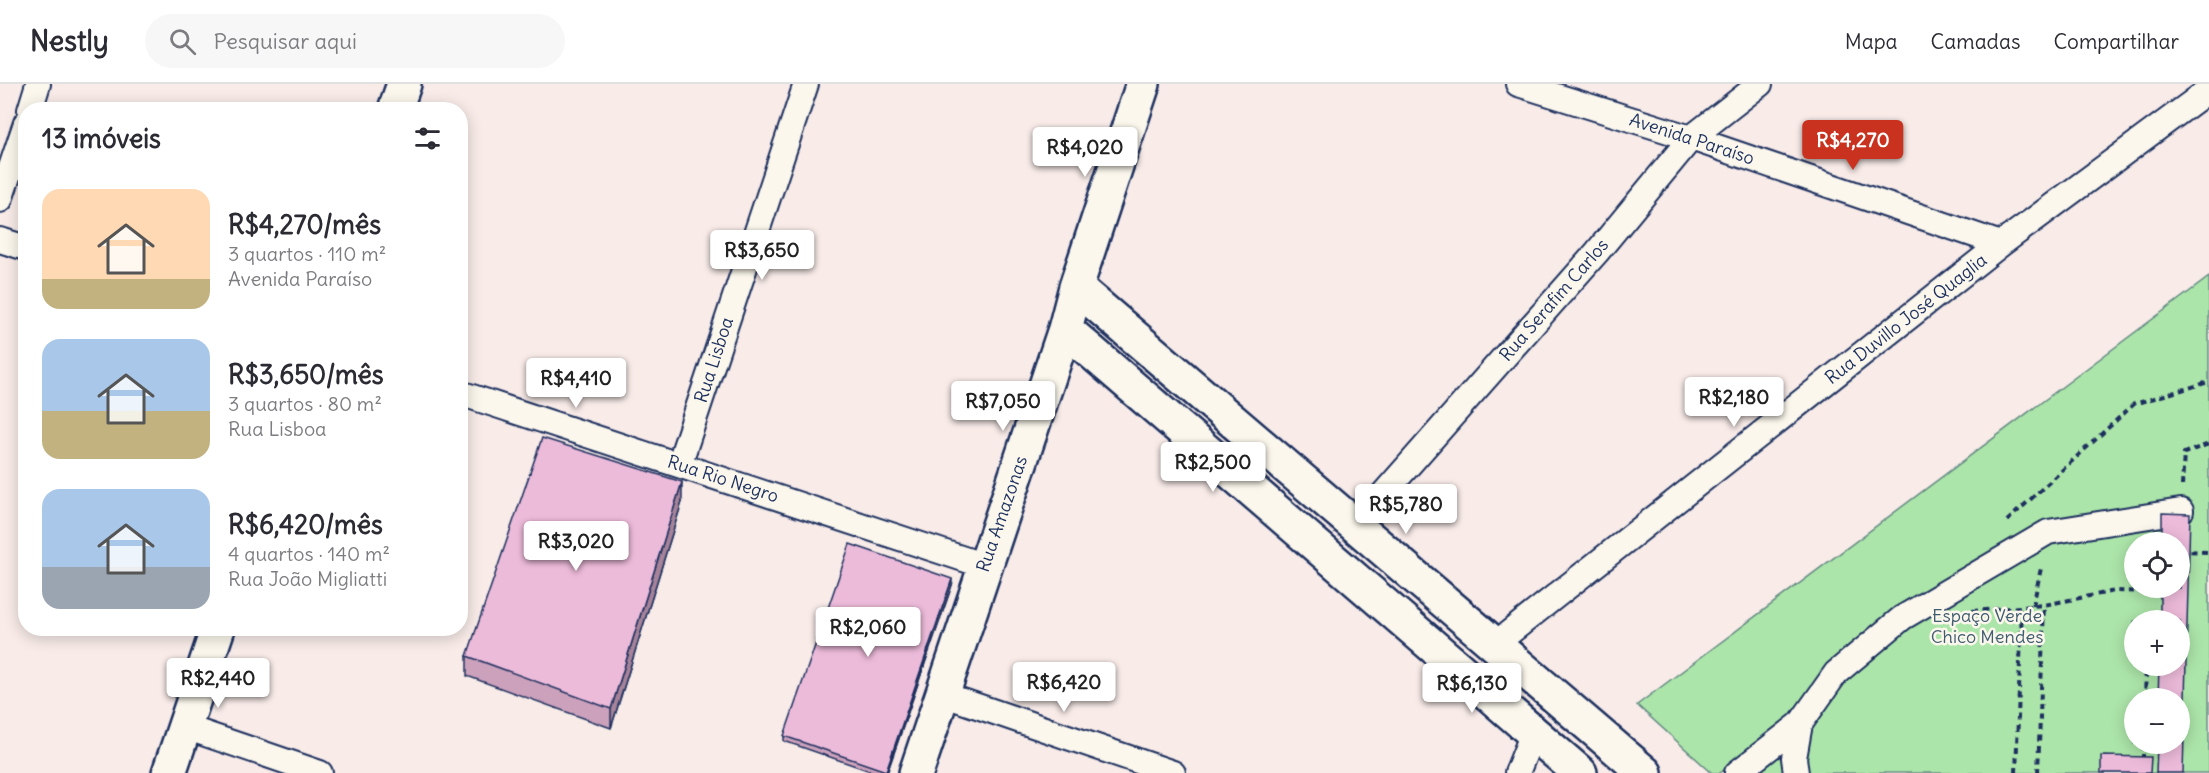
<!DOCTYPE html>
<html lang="pt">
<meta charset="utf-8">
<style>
body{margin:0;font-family:Delius,sans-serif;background:#f7f7f7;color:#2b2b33;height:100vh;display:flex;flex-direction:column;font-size:22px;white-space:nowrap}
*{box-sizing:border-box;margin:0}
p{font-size:20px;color:#7c7c81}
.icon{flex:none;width:33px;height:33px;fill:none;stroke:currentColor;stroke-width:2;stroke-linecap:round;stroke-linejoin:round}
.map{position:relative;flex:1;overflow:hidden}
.side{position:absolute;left:18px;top:18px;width:450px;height:534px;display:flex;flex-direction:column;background:#fff;border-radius:24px;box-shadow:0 3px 15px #0003}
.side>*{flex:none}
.tools{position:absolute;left:2124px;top:448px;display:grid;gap:12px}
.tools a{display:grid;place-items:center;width:66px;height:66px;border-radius:50%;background:#fff;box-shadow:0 3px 15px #0003;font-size:30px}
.price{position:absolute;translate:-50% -51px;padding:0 14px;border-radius:6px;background:#fff;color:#222;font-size:20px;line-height:39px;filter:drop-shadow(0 2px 3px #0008)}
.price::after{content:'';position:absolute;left:50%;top:36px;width:18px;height:14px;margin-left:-9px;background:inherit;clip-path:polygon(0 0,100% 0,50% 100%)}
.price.on{background:#c8321e;color:#fff}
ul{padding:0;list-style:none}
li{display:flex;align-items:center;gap:18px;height:150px;padding:0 24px}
li span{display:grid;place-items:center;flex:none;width:168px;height:120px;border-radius:18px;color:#555}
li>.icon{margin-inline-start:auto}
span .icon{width:72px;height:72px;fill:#fffc;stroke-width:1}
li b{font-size:26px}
h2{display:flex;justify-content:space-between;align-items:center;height:72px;padding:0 24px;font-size:26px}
header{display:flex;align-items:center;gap:36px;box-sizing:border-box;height:84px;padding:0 30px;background:#fff;border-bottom:2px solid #e1e1e2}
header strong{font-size:28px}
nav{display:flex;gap:33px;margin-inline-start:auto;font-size:21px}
.search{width:420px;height:54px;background:#f7f7f7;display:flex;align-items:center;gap:15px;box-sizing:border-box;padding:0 21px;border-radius:33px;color:#7c7c81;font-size:22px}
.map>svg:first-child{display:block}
</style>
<header>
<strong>Nestly</strong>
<div class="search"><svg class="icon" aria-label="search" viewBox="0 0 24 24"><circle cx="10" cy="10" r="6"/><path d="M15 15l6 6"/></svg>Pesquisar aqui</div>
<nav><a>Mapa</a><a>Camadas</a><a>Compartilhar</a></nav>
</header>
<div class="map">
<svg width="2209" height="689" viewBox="0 0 2209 689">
<rect width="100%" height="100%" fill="#f8ebe8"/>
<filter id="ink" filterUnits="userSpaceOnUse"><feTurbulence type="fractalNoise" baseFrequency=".0167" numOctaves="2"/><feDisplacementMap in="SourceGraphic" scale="12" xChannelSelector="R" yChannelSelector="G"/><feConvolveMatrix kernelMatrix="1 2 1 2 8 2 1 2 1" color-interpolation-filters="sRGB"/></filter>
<g filter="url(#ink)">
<path fill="#ace5a9" stroke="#648a84" stroke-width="1.5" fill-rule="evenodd" d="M2209 193V689H1745L1736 677 1720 689H1712L1637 621ZM2134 459H2180V504H2134ZM2134 537H2180V582H2134ZM2134 615H2180V660H2134Z"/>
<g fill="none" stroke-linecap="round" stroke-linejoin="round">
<defs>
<path id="street" d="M1518 0 1691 54 2001 160
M30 26 38 0
M0 116 26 39
M0 156 26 164
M460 309 985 482
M679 381 806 0
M1355 442 1597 168 1691 54 1760 0
M1495 560 2001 160 2209 6
M942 610 1173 689
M185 643 320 689
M1517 689 1533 649
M1737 689 1800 640
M1796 689 1794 674 1800 640 1836 589 1902 534 2048 448 2181 427"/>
<path id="secondary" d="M395 26 404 0
M1076 203 1645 689
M1065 245 1580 689
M169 689 218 544
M916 689 1065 245 1076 203 1143 0"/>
</defs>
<use href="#street" stroke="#1b2f5e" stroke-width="28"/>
<use href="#secondary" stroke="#1b2f5e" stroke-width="38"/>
<path stroke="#1b2f5e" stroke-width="4" stroke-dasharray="6 4.5" stroke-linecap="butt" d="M2182 402 2184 369 2209 360
M2007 437 2134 320 2209 298
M2180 467 2209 468
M2033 522 2041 484
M1972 527 2044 521 2115 507 2163 508
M2147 537V536
M2145 615 2146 582
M2143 676V660
M2016 689 2022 522
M2038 689 2044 521"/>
<use href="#street" stroke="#fbf7ec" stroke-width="24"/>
<use href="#secondary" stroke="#fbf7ec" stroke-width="33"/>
</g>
<path fill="#cca1bb" stroke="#1b2f5e" stroke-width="1.5" d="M682 418 611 644 467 592V572Z
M952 501 887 689H876L784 657V652Z"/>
<path fill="#a68399" stroke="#1b2f5e" stroke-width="1.5" d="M682 398V418L611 644V625Z
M952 495V501L887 689H886Z"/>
<path fill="#edbbda" stroke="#1b2f5e" stroke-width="1.5" d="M542 354 682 398 611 625 467 572Z
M2162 429 2190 430 2183 689H2156L2157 660H2180V615H2158L2159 582H2180V537H2160V504H2180V459H2162Z
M850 460 952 495 886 687 784 652Z
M2101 672 2151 673 2150 689H2101Z"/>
</g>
<g text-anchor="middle" stroke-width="5" stroke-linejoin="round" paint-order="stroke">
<g font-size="18" fill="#1b2f5e" stroke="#fbf7ec">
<text transform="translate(1692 55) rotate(18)" y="6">Avenida Paraíso</text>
<text transform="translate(1554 216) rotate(-49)" y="6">Rua Serafim Carlos</text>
<text transform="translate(1906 235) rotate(-38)" y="6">Rua Duvillo José Quaglia</text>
<text transform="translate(714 276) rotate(-72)" y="6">Rua Lisboa</text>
<text transform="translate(723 395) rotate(18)" y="6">Rua Rio Negro</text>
<text transform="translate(1002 430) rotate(-71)" y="6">Rua Amazonas</text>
</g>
<g font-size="18" fill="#3f5c71" stroke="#fbf7ec">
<text x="1987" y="538">Espaço Verde<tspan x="1987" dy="21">Chico Mendes</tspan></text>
</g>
</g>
</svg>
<div class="tools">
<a><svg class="icon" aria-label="locate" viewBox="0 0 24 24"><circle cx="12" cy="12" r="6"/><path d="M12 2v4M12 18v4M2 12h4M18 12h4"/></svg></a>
<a>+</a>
<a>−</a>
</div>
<b class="price on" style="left:1853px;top:87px">R$4,270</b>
<b class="price" style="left:1085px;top:94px">R$4,020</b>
<b class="price" style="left:762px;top:197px">R$3,650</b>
<b class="price" style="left:576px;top:325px">R$4,410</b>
<b class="price" style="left:1734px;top:344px">R$2,180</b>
<b class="price" style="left:1003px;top:348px">R$7,050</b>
<b class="price" style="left:1213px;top:409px">R$2,500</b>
<b class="price" style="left:1406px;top:451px">R$5,780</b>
<b class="price" style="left:576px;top:488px">R$3,020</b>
<b class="price" style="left:868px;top:574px">R$2,060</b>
<b class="price" style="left:218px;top:625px">R$2,440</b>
<b class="price" style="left:1064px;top:629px">R$6,420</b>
<b class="price" style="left:1472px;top:630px">R$6,130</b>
<section class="side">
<h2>13 imóveis<svg class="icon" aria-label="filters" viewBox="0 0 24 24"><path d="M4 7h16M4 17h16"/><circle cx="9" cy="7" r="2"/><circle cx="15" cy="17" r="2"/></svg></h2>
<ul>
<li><span style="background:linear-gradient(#ffd9b3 75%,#c2b280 0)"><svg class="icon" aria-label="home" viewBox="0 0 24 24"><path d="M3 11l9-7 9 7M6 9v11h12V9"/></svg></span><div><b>R$4,270/mês</b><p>3 quartos · 110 m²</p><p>Avenida Paraíso</p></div></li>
<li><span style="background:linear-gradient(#a9c7e8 60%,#c2b280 0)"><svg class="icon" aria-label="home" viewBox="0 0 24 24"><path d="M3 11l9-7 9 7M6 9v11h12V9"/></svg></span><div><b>R$3,650/mês</b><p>3 quartos · 80 m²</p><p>Rua Lisboa</p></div></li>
<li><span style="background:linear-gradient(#a9c7e8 65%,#9aa5b1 0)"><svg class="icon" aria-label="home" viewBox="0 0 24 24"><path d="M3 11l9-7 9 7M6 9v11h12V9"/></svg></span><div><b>R$6,420/mês</b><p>4 quartos · 140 m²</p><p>Rua João Migliatti</p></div></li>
</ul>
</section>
</div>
